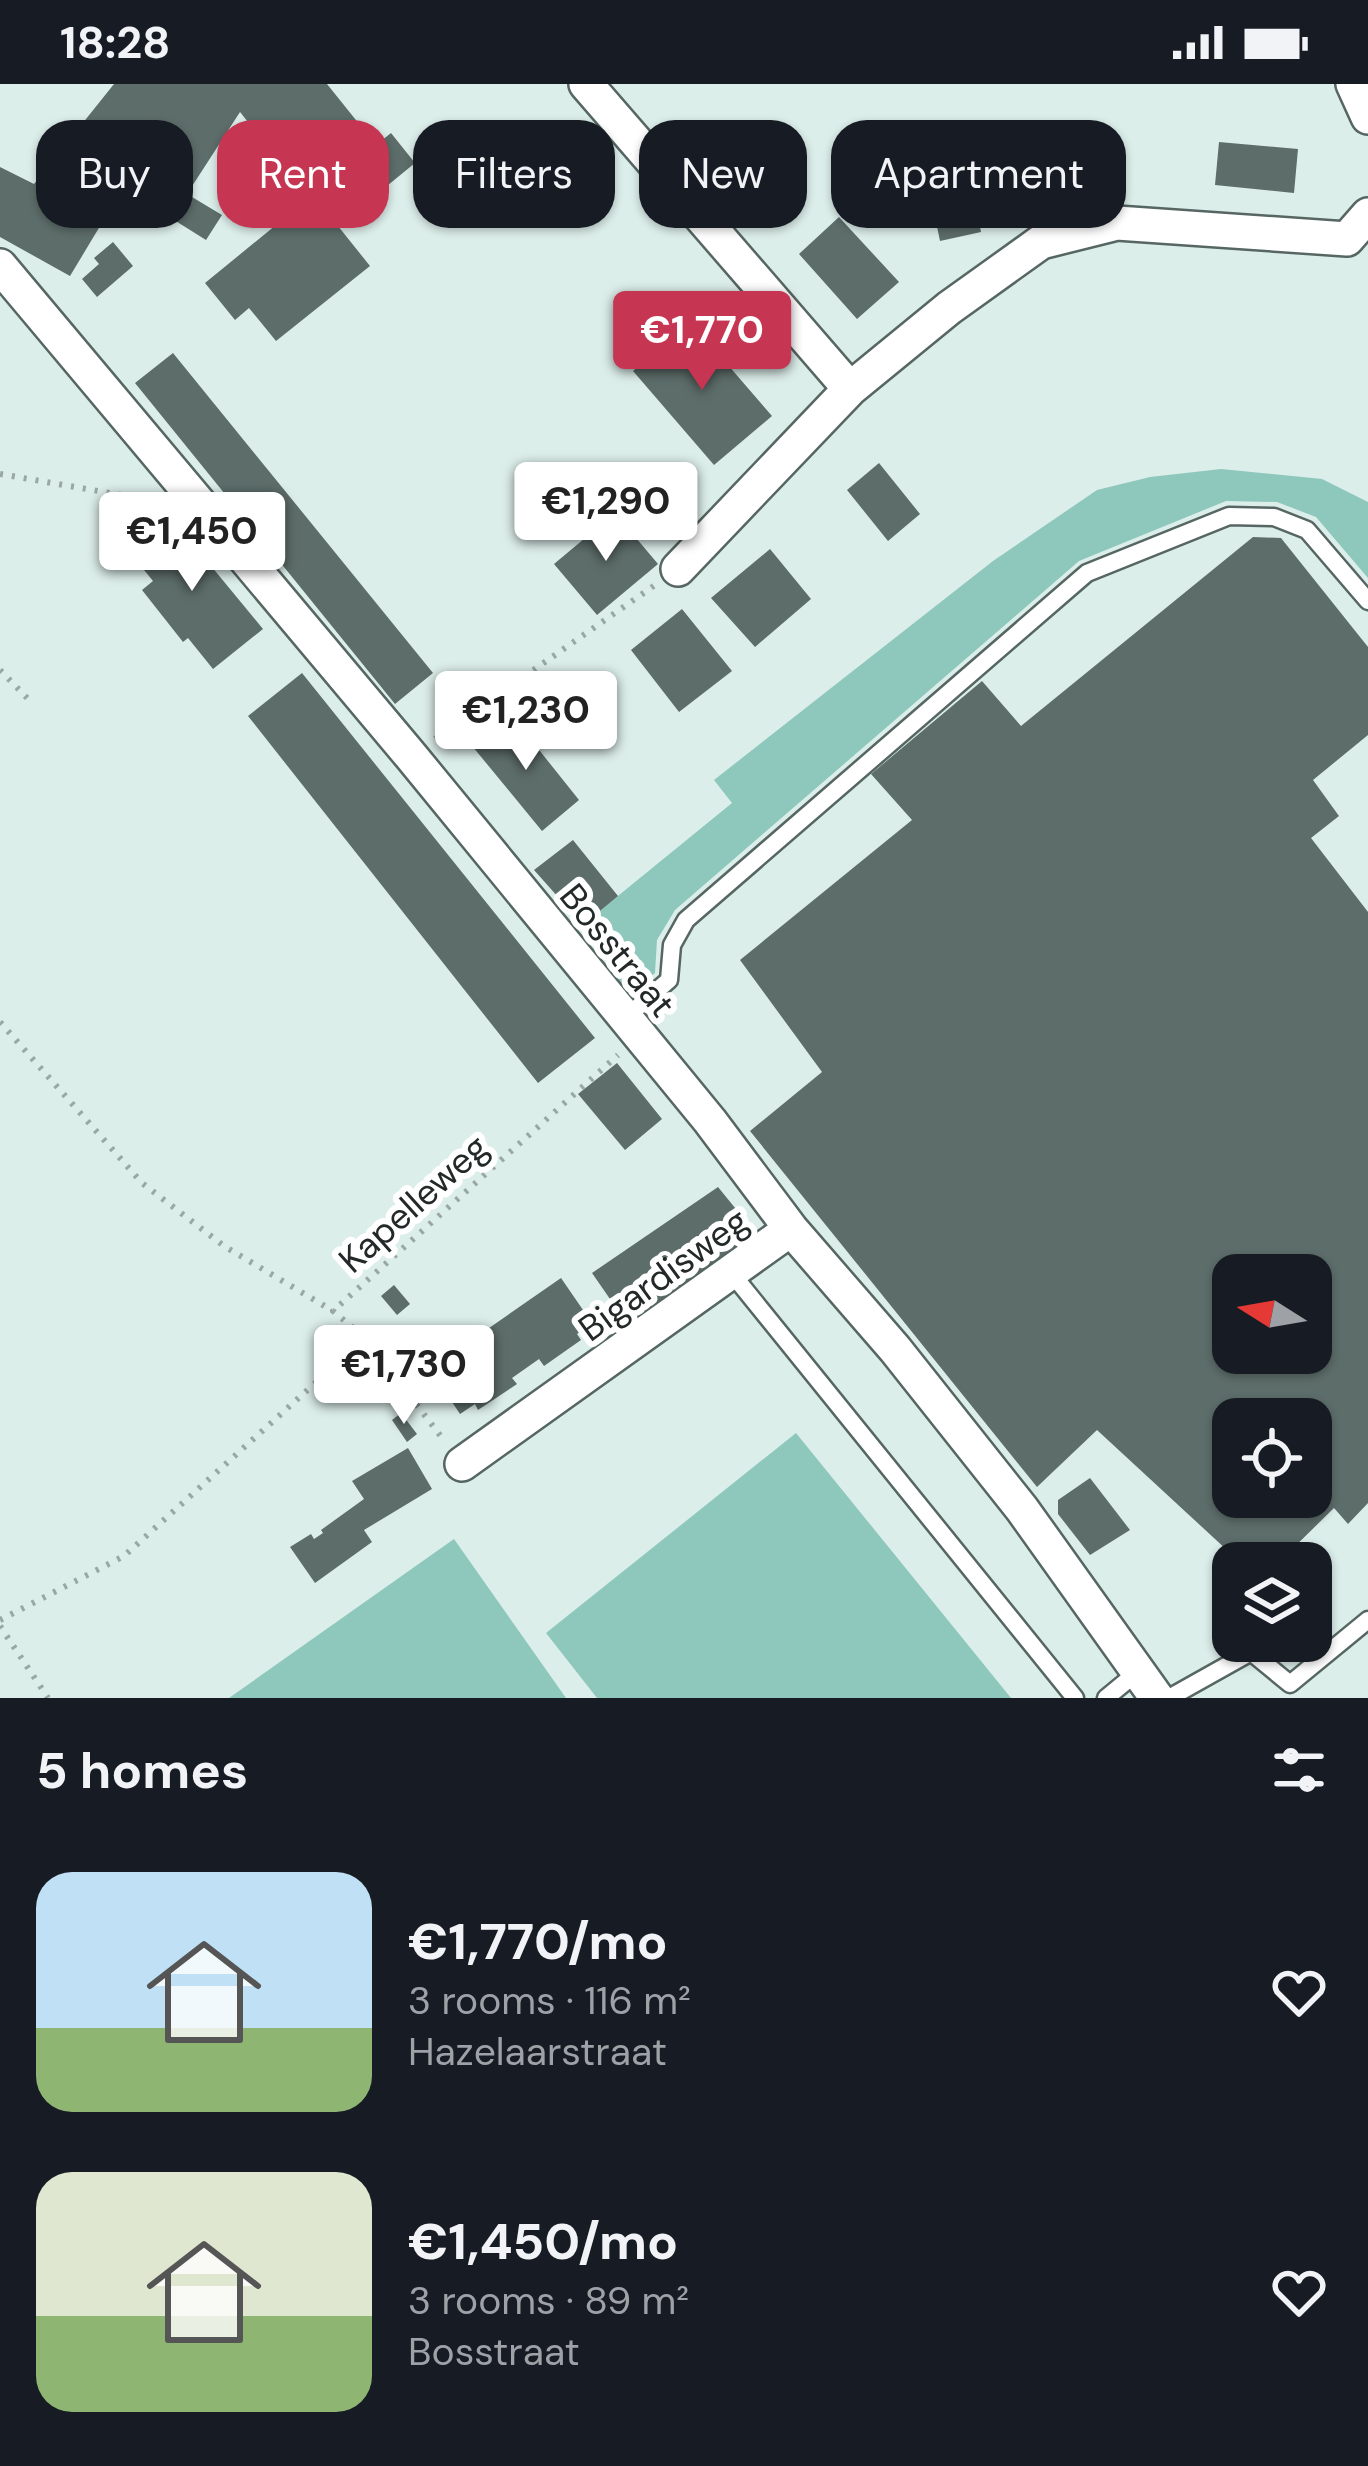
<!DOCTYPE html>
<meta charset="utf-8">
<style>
body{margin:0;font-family:"DM Sans",sans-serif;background:#242831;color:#f1f3f6;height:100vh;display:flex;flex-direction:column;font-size:45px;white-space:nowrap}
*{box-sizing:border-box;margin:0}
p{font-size:39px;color:#9ea1a6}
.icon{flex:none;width:66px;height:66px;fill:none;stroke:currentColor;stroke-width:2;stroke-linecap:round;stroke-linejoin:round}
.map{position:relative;height:1614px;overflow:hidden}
.sheet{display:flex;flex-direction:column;background:#171b24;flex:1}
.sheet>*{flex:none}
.hud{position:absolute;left:36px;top:36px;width:1296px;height:108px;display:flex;gap:24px}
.needle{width:78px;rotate:281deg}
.tools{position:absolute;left:1212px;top:1170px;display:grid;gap:24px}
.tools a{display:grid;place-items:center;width:120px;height:120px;border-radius:24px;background:#171b24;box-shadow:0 3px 9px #0004;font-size:60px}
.price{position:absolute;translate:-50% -102px;padding:0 27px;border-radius:12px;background:#fff;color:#222;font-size:39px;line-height:78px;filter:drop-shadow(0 3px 6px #0008)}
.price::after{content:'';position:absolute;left:50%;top:72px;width:36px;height:27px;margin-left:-18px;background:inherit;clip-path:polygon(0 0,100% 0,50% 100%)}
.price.active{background:#c63551;color:#fff}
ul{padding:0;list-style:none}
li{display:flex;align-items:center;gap:36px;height:300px;padding:0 36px}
li span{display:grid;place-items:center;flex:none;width:336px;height:240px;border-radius:36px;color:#555}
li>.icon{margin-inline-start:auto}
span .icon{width:144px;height:144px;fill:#fffc;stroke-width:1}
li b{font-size:51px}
h2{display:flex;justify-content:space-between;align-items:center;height:144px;padding:0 36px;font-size:51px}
.pill{padding:0 42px;border-radius:36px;background:#171b24;box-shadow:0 3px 9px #0004;font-size:42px;line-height:108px}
.pill.active{background:#c63551;color:#fff}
.status{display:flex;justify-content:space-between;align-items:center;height:84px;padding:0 60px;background:#171b24;direction:ltr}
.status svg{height:33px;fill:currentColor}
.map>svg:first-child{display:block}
</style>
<div class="status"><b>18:28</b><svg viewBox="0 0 49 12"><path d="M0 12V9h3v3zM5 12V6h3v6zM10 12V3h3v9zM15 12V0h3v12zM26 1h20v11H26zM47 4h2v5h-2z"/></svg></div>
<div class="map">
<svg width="1368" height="1614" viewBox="0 0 1368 1614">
<rect width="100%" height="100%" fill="#dceeea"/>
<path fill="#8ec7bc" d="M1221 385 1322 395 1368 418V494L1316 433 1277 418 1226 417 1079 477 675 826 657 856 655 889 628 912 586 838 732 719 714 696 993 477 1097 406 1150 393Z
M796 1349 1011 1614H597L546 1549Z
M454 1455 566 1614H229Z"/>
<path fill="#5d6d6a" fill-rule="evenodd" d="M114 0H327L376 61 391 49 415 79 338 142 370 182 276 257 249 224 235 236 205 199 309 114 240 28 187 110 222 131 206 156 123 104 70 192 0 153V83L34 100Z
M1219 58 1298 65 1294 109 1215 101Z
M966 71 981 148 940 157 924 80Z
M839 133 899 198 857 235 799 170Z
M113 158 133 182 97 213 82 195 99 180 94 174Z
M690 237 772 332 714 381 633 287Z
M173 269 433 589 395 620 135 299Z
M879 379 920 430 888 457 847 406Z
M615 429 658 480 597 531 554 480Z
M169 431 263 545 213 585 188 554 183 558 142 506 153 497 127 465Z
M1253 453 1281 454 1368 563V651L1313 696 1339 732 1311 754 1368 828V1419L1348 1440 1334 1424 1278 1479H1241L1097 1346 1037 1403 750 1047 822 988 740 876 912 736 871 690 982 597 1021 642ZM1233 1191H1311V1269H1233ZM1233 1335H1311V1413H1233Z
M770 465 811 515 755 563 711 514Z
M682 525 732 587 679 628 631 566Z
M302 589 595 954 538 999 248 632Z
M512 632 579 716 542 747 473 663Z
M573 756 618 812 583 841 534 786Z
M617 979 662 1035 625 1066 578 1010Z
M718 1103 753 1146 742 1155 746 1160 628 1241 592 1189Z
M561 1194 592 1239 577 1250 581 1256 544 1282 539 1275 512 1294 517 1300 478 1326 475 1320 460 1330 430 1285Z
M394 1201 410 1220 397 1231 381 1212Z
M401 1329 417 1350 407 1358 392 1336Z
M408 1364 432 1405 364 1446 372 1458 315 1499 290 1463 311 1450 314 1455 323 1449 321 1446 364 1415 352 1397Z
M1090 1394 1130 1446 1090 1471 1058 1430V1416Z"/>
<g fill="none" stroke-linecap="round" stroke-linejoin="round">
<defs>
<path id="service" d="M624 935 669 896 672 861 686 836 1087 489 1229 432 1274 433 1307 446 1368 517
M733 1191 1075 1614
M1106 1614 1140 1586
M1169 1614 1251 1568 1290 1600 1368 1536"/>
<path id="minor" d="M586 0 850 305
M1353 0 1368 33
M0 182 411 672 710 1037 791 1145 895 1265 1022 1425 1157 1614
M678 485 850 305 949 224 1041 158 1117 139 1347 155 1368 131
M462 1380 791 1145"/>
</defs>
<use href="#service" stroke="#566662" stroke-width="21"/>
<use href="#minor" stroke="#566662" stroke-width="38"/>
<path stroke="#9aa8a5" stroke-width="6" stroke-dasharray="3 9" stroke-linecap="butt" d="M0 390 156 417
M0 586 30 617
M435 655 655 501
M0 938 142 1099 224 1162 333 1227
M365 1254 443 1355
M0 1536 124 1472 365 1254 333 1227 618 971
M0 1542 48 1614"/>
<use href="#service" stroke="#fff" stroke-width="16"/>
<use href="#minor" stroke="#fff" stroke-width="33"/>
</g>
<g text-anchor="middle" stroke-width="12" stroke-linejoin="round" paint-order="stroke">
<g font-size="36" fill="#232928" stroke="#fff">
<text transform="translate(618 866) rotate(51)" y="13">Bosstraat</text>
<text transform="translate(413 1119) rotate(-42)" y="13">Kapelleweg</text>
<text transform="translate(663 1190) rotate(-36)" y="13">Bigardisweg</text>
</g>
</g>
</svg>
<div class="tools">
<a><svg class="needle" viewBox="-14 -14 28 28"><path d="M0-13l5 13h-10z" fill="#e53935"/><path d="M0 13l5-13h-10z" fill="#9ea1a6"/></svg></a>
<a><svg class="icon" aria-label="locate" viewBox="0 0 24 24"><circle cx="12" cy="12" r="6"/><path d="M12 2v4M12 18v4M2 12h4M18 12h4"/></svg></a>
<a><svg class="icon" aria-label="layers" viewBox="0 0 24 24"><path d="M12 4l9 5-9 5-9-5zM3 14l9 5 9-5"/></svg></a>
</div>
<b class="price active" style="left:702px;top:309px">€1,770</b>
<b class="price" style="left:606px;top:480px">€1,290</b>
<b class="price" style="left:192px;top:510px">€1,450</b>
<b class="price" style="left:526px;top:689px">€1,230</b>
<b class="price" style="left:404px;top:1343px">€1,730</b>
<div class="hud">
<a class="pill">Buy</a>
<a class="pill active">Rent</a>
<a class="pill">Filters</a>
<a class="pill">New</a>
<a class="pill">Apartment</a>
</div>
</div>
<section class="sheet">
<h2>5 homes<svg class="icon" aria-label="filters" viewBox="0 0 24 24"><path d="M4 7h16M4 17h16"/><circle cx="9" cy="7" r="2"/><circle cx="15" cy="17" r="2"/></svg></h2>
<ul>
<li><span style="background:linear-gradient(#bfe0f5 65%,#8fb573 0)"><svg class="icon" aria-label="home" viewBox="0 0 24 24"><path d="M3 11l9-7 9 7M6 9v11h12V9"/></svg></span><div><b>€1,770/mo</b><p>3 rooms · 116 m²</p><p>Hazelaarstraat</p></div><svg class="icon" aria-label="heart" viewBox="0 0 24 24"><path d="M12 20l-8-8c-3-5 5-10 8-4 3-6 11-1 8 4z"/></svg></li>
<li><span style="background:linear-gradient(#dfe7d0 60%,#8fb573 0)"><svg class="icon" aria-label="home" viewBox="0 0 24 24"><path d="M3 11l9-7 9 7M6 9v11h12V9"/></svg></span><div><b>€1,450/mo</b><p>3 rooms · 89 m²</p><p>Bosstraat</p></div><svg class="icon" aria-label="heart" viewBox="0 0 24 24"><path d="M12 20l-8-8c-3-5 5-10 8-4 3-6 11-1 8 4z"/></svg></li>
</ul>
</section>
